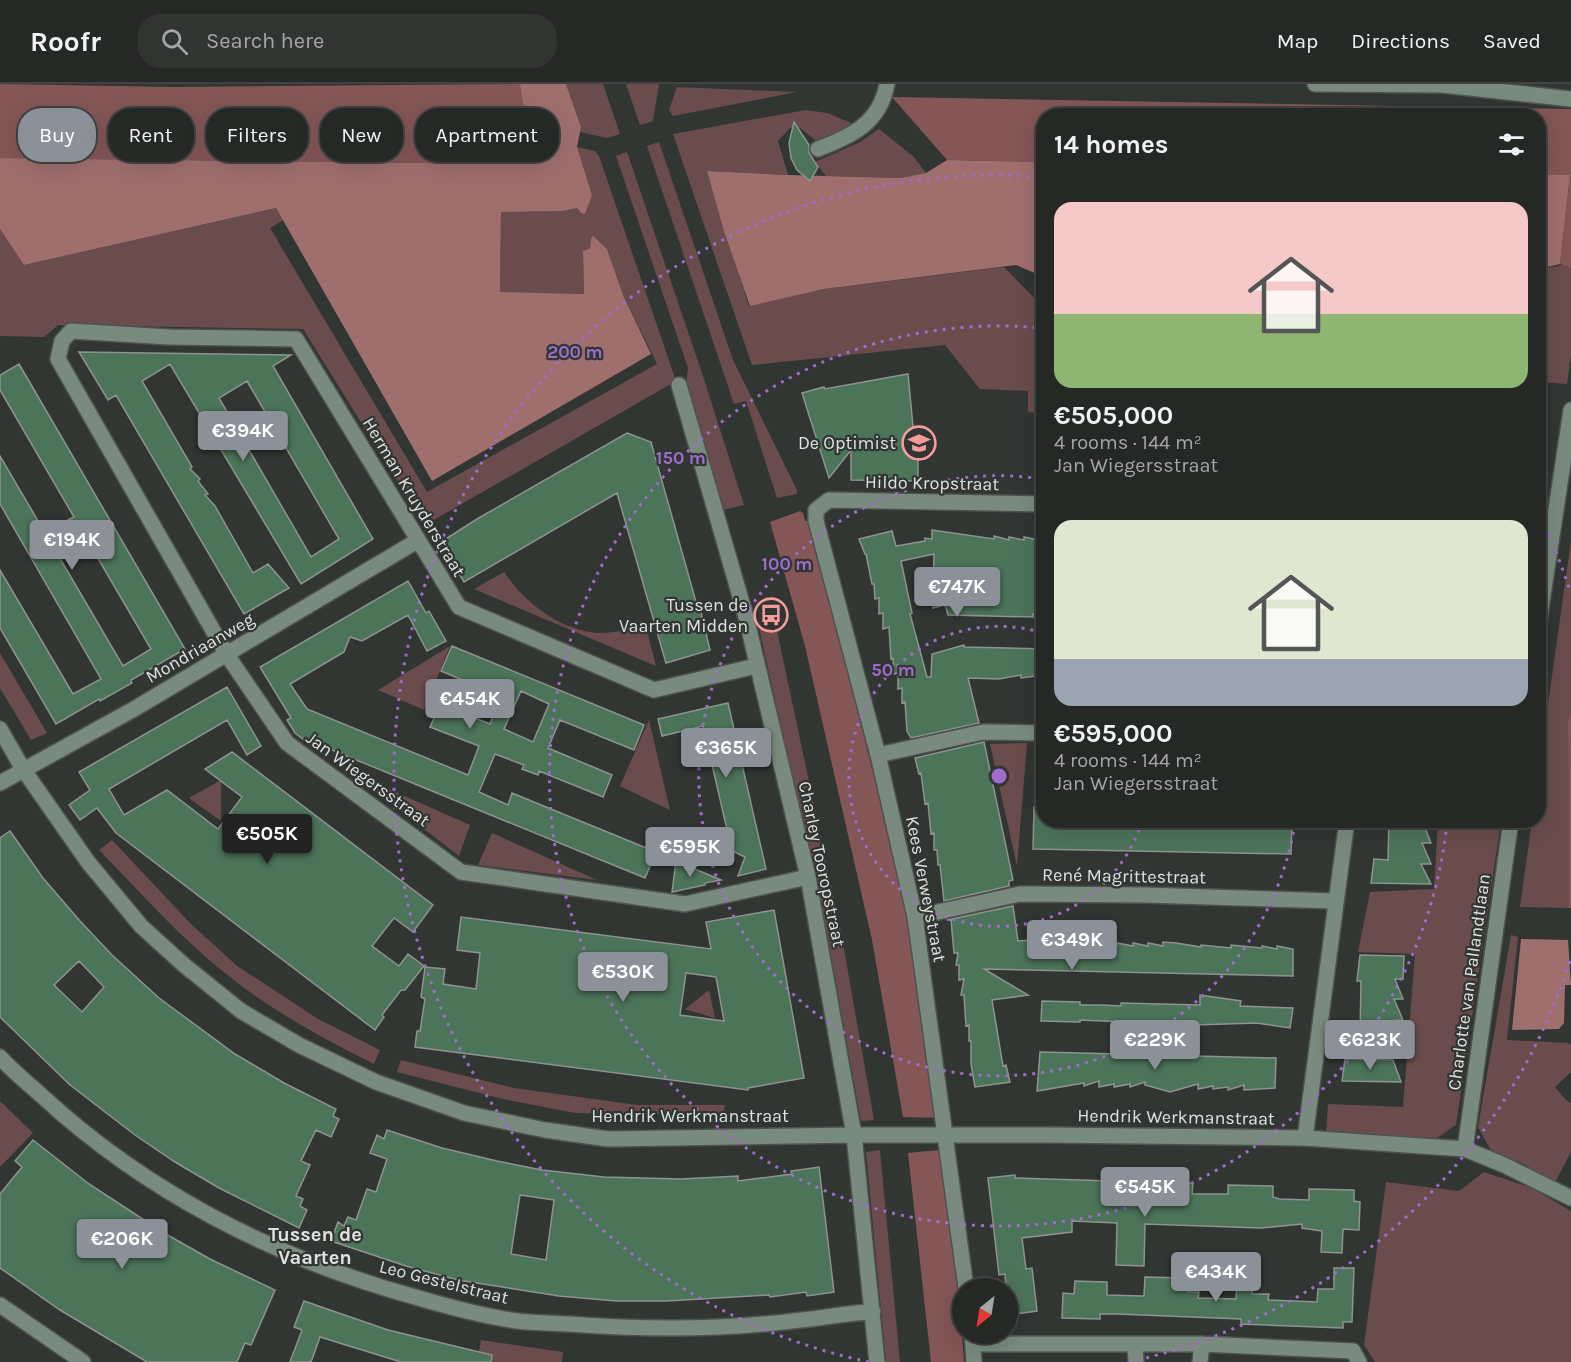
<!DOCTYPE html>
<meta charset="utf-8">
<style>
body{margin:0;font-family:Karla,sans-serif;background:#323432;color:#f1f3f6;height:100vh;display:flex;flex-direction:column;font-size:22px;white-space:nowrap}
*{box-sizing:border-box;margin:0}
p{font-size:20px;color:#a4a6a7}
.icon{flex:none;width:33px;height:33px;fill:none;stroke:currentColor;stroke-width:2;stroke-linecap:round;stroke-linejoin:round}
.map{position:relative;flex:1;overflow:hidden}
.details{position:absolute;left:1036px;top:24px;width:510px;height:720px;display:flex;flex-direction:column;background:#262826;border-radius:24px;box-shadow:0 6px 24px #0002,0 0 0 2px #424443}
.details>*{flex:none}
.hud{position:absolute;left:18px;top:24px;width:570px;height:54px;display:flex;gap:12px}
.needle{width:39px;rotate:210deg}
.buttons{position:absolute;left:952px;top:1194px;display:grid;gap:12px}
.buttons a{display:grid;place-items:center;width:66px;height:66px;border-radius:50%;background:#262826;box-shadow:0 6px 24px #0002,0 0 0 2px #424443;font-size:30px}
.price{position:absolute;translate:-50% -51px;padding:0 14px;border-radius:6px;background:#8c9099;color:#fff;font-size:20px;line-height:39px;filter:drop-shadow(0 2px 3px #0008)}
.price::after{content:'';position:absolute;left:50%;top:36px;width:18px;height:14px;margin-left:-9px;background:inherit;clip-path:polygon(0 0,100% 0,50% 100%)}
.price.selected{background:#222;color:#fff}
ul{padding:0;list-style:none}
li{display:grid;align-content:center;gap:12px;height:318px;padding:0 18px}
li span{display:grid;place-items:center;height:186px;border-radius:18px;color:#555}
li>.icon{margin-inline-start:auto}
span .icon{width:108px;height:108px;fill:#fffc;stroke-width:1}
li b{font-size:26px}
h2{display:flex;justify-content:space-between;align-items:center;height:72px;padding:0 18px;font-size:26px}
.tag{padding:0 21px;border-radius:24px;background:#262826;box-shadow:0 6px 24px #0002,0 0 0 2px #424443;font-size:21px;line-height:54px}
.tag.selected{background:#8c9099;color:#fff}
header{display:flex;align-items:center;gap:36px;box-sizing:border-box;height:84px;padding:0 30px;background:#262826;border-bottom:2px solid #424443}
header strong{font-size:28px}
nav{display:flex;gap:33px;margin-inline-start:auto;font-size:21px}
.search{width:420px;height:54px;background:#323432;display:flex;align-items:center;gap:15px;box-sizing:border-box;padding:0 21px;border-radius:24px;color:#a4a6a7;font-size:22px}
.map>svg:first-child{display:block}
</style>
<header>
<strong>Roofr</strong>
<div class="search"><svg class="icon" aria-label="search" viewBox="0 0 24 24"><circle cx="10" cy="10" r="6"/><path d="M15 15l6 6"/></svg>Search here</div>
<nav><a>Map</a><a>Directions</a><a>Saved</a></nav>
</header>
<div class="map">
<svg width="1571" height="1278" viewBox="0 0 1571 1278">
<rect width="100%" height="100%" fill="#323633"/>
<path fill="#6b4c4c" d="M566 0H603L620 50 607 54 580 48 581 43Z
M626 0H659L653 37 640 41Z
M677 3 797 8 673 32 669 26Z
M806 26 827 29 856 41 819 59 800 44H790L778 57 788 91 707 87 749 222 824 205 1004 183 1044 224V330L1028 328V307L980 305 945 261 752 281 673 50Z
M879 45 914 73 926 89 901 94 826 92 815 78 860 58Z
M659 58 733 276 797 406V410L777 414 746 317 734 320 647 62Z
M577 63 595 67 599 72 676 297 425 441 303 245 58 241 44 253 0 252V145L24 181 276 124 283 136 270 144 427 408 657 280 623 211 607 165 590 164 583 167 584 210 500 209 501 128 563 127 577 124 581 129 592 111Z
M627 68 704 295 744 421 723 426 686 303 688 284 616 72Z
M1563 181 1571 184V271L1567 300 1539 298V185Z
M1571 457V630L1568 636 1569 824 1520 823 1532 737 1539 736V684Z
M504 488C524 517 554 542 590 548 605 551 630 545 646 543L656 582 474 505Z
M776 542 841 848 874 1036 861 1037 827 850 759 544Z
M450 562 424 626 378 606Z
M0 569 47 649 31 656 0 604Z
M649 636 670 726 620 702Z
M1027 659 1017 782 990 660Z
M352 689 470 741 459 772Z
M221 696V737L189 714Z
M1438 737H1501L1456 1041 1431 1058 1326 1051 1328 1020 1403 1023 1415 870 1358 868 1370 808 1434 805Z
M492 749 597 796 478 781Z
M112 756 190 839 237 882 318 935 380 966 374 980C324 955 274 928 230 893 182 856 141 809 99 766Z
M1511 851 1518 853 1507 956 1569 959 1571 961V988L1555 1003 1566 1016 1571 1019V1068L1555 1098 1520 1078 1493 1070 1478 1043Z
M709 906 715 934 685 925Z
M401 976 514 1004 637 1021H725L723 1031 575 1029 503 1015 397 988Z
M0 1017 33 1049 0 1083Z
M880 1066 900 1278H886L866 1068Z
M1484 1088 1532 1104 1571 1127V1278H1375L1364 1261 1386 1098 1459 1107Z
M481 1256 563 1268 562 1278H477Z"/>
<path fill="#845656" d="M0 0 172 3 521 0 528 31 517 49 518 70 514 80 0 74Z
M892 13 1571 25V184L1560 180 1570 91 1539 90V32H1044V78L947 76Z
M800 427 803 429 805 437H810L907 824 942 1034 903 1033 872 856 805 562 770 438Z
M1571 630V824H1569L1568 636Z
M949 1065 964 1278H931L908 1069Z"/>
<path fill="#9f6f6e" d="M520 0H566L581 43 577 63 592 111 585 130 581 129 577 124 563 127 501 128 500 208 584 210 583 167 590 164 591 155 593 152 607 165 623 211 651 270 432 397 276 124 24 181 0 145V74L514 80 518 70 517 49 527 32 525 31Z
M947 76 1044 78V193L1016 181 824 205 750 222 724 147 707 87 788 91 900 94 926 89Z
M1539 90 1570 91 1560 180 1539 185Z
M1521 855 1568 856 1571 901H1565L1564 939 1559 945 1512 946Z"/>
<path fill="#4c7459" stroke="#8e9390" stroke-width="1.5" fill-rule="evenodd" d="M794 38 809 61V69L818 83 810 97 797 86 791 74 789 59Z
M79 268 291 271 273 282 373 455 301 500 170 280 142 297 192 383 190 385 200 395 198 397 208 410 205 411 215 422 253 489 268 480 289 504 244 530 116 311 108 316ZM247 297 339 455 311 473 219 314Z
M19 280 185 565 131 596 132 599 100 617 99 615 56 640 0 544V486L73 610 101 595 0 420V372L123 582 151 565 89 459 68 436 74 433 0 306V291Z
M908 290 916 374H918V397L851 396V366L829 394 802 309 824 303 825 305Z
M627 349 651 358 698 525 700 524 710 566 666 579 617 409 464 498 441 458 477 435Z
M932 446 994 455V452L1009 456V453L1024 456V453L1044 457V531L1033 530V533L948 531 945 521 933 524 934 470 901 477 912 529 910 530 927 593H931L932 570 964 561V563L1044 565V591L1021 594V591L999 595 968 594 979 639 911 654 907 647 905 618 902 619V604L898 605V589L894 590 893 574 891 575 889 543 883 545V529L879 530V514L875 515 874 500H872L866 470H865L859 455 892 447 896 462 925 457V454L932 455Z
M408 497 426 529 429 527 446 557 427 567 408 531 362 557 350 553 344 568 290 600 307 625 468 691 479 662 430 643 440 620 490 640 501 612 441 587 452 562 644 641 634 666 560 636 548 664 612 691 603 713 539 687 538 691 522 685 524 681 495 670 479 708 508 721 512 709 656 768 645 794 344 671 311 657 309 660 295 649 287 636 291 634 260 583ZM521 607 549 620 533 658 504 645Z
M227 603 261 662 247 671 227 636 109 705 124 731 167 706 218 745 242 713 205 685 232 668 433 821 413 848 394 834 372 862 399 882 408 870 424 882 405 906H401L382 931 384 933 375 946 116 749 97 724 80 736 69 721 90 706 79 688Z
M728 619 766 785 738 792 745 773 732 767 703 642 662 652 658 635Z
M984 658 1013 796 1009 797V802L944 817 940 781H938L937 766H934V749L931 750 928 719 925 720 921 689 919 690 915 674Z
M1034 723 1044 729V736H1292L1291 770 1033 765Z
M1389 736H1422L1431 759H1422L1431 780H1421L1431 800 1371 799 1374 775 1388 776Z
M10 747 43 794 80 837 112 871 159 914 235 970 284 999 336 1025 333 1032 339 1035 331 1053 316 1046 301 1077 310 1081 296 1112 303 1115 300 1122 307 1126 299 1144 219 1104 175 1078 135 1051 70 1001 0 933V754ZM79 877 104 903 82 928 54 901Z
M676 777 721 796 705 799V801L672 808Z
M1013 822 1018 857 1046 855 1071 860 1072 858 1087 861V858L1102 861V858L1117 861V859L1133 862V859L1148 862V859L1163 862V858L1176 859 1201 863V861L1231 864V861L1262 864V862L1277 865V862L1293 865V892L984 885 1028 911 992 916 1003 982 1006 981 1010 998 975 1003 971 980V957H969V941L966 942 964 911H961L964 895 959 896V881H956L958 869H954L951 836H947Z
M774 826 804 994 748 1004V1006L415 963 417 947H420L425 915 421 913 425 883 445 885 443 900 476 905 480 869 457 866 461 833 711 865 706 838ZM686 889 716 893 724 937 680 931Z
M1360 871 1404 872 1403 895H1395L1403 915H1394L1403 936H1394L1402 957 1392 956 1393 958 1360 953 1361 897H1357Z
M1200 911 1241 917 1240 922 1293 924 1290 944 1257 939 1194 941 1080 936V938L1041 937 1042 917 1080 918V921H1101L1121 922V919L1200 921Z
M1040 968 1276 974 1275 1004 1244 1006V1001L1228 1006V1003L1213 1005V1002L1198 1005V1000L1170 1008 1145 1001V998L1130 1003V1000L1114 1003V1000L1099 1003V997L1084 1002V999L1037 1007Z
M1345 975 1393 976 1401 998 1342 997Z
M387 1046 442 1064 497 1077 542 1086 604 1093 681 1095 738 1092V1097L792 1090 791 1087 819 1083 834 1208 807 1212 806 1208 770 1213 769 1211 666 1217H616L559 1212 458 1196 406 1182 331 1157 338 1138 344 1142 348 1133 356 1136 367 1105 376 1108 387 1075 370 1069 377 1051 384 1055ZM520 1111 554 1116 546 1176 511 1170Z
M33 1056 89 1100 164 1149 210 1175 275 1206 251 1261 245 1259 237 1278H147L60 1226 0 1184V1110L22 1083 15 1077Z
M1015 1091V1094L1112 1097 1111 1108H1147V1097L1193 1099 1192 1110H1228V1101L1273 1102V1113L1279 1115 1309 1116V1105L1354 1106V1117L1360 1118 1359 1146 1343 1145 1342 1169 1321 1168 1322 1147 1302 1144V1140L1261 1144 1145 1140 1144 1182 1116 1181 1117 1139 1072 1137V1148L1022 1154 1026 1185 1032 1184 1037 1227 1008 1231V1204H1006L1005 1190 999 1191 988 1094Z
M1334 1184H1354L1352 1238H1343V1244L1241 1240V1235L1117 1230H1100V1235L1062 1234 1063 1209 1074 1210 1075 1197 1107 1198V1211L1144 1212 1145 1193 1188 1194V1208H1199L1198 1214 1236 1215 1237 1200 1253 1201 1252 1210H1269L1268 1216 1317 1218 1318 1205H1334Z
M304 1217 388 1246 492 1271 491 1278H401L320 1253 311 1278H290L302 1246 294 1243Z"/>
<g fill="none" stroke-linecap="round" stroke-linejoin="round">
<defs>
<path id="minor" d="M1315 0 1442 1 1571 15
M818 65C852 52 880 39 887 0
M679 301 746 533 808 793 854 1051 877 1278
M1539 538 1571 326
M756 582 654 606 459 523 296 255 169 253 71 247 62 257 58 275 227 571 287 659 461 788 685 820 808 793
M0 645 23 685 88 778 141 842 184 881 241 927 299 961 376 998 464 1029 545 1046 608 1055 854 1051H1048L1305 1054 1465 1065 1504 1081 1571 1114
M878 671 983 648 1044 649
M0 699 134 625 417 457
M915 833 1020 810 1145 811 1335 817
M0 973C12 987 28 999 42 1012 147 1109 277 1175 415 1213 449 1223 482 1232 517 1237 534 1239 552 1239 569 1240 634 1245 699 1246 764 1240 800 1237 837 1231 873 1227
M1305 1054 1347 736
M1465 1065 1511 736
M966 1204 915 833 878 671 816 437V426L829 416 1044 420
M0 1221 83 1278
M972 1250 974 1278
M973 1260H1202L1353 1267 1359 1278
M1135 1261 1136 1278
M1200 1278 1202 1260"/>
</defs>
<use href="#minor" stroke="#4e524f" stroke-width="18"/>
<use href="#minor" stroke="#798b7e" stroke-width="15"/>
</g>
<g fill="none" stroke="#9e6ccb" stroke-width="3" stroke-dasharray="3 6">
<path d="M1142 737A150 150 0 1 1 1043 549"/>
<path d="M1295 739A300 300 0 1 1 1043 395"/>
<path d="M1447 739A450 450 0 1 1 1042 244"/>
<path d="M1570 877A600 600 0 0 1 1129 1278M869 1278A600 600 0 0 1 1041 93M1541 434A600 600 0 0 1 1570 507"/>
</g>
<defs>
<symbol id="school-ring" viewBox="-11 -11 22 22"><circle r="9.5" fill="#323633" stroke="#f59b9b" stroke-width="1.5"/><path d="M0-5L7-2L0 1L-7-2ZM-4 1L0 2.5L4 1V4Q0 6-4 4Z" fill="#f59b9b"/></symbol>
<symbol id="bus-ring" viewBox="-11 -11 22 22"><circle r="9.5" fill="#323633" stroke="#f59b9b" stroke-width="1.5"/><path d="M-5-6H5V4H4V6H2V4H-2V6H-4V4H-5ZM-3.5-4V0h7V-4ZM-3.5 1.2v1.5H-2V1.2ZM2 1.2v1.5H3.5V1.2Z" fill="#f59b9b"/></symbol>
</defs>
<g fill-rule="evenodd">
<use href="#school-ring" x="900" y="340" width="38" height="38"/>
<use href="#bus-ring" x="752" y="512" width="38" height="38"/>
</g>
<g text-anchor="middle" stroke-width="4.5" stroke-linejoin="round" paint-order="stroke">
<g font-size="18" fill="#dfe2e0" stroke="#323633" text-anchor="end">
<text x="896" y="365">De Optimist</text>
<text x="748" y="527">Tussen de<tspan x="748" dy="21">Vaarten Midden</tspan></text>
</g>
<g font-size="18" fill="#dfe2e0" stroke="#323633">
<text transform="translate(932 399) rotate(1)" y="6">Hildo Kropstraat</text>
<text transform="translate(414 413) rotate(59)" y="6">Herman Kruyderstraat</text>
<text transform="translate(200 564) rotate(-30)" y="6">Mondriaanweg</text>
<text transform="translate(368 695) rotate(36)" y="6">Jan Wiegersstraat</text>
<text transform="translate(822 780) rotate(78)" y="6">Charley Tooropstraat</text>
<text transform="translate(1124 792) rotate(1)" y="6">René Magrittestraat</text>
<text transform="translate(926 805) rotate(79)" y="6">Kees Verweystraat</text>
<text transform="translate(1469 898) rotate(-82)" y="6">Charlotte van Pallandtlaan</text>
<text x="690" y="1038">Hendrik Werkmanstraat</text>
<text transform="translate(1176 1033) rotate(1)" y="6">Hendrik Werkmanstraat</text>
<text transform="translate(444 1198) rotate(14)" y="6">Leo Gestelstraat</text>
</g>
<g font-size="20" font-weight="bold" fill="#dfe2e0" stroke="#323633">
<text x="315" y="1157">Tussen de<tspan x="315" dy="23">Vaarten</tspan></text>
</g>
</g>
<circle cx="999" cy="692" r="9" fill="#9e6ccb" stroke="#323633" stroke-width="3"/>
<g font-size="18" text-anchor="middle" font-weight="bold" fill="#9e6ccb" stroke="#323633" stroke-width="4.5" stroke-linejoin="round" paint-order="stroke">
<text x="575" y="274">200 m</text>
<text x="681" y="380">150 m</text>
<text x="787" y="486">100 m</text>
<text x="893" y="592">50 m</text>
</g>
</svg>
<div class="buttons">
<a><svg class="needle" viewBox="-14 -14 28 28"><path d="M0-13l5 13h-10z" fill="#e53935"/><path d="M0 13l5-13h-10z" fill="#a4a6a7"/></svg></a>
</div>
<b class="price" style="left:243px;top:378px">€394K</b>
<b class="price" style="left:72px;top:487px">€194K</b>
<b class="price" style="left:957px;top:534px">€747K</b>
<b class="price" style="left:470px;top:646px">€454K</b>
<b class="price" style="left:726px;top:695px">€365K</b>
<b class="price selected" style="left:267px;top:781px">€505K</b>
<b class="price" style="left:690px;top:794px">€595K</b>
<b class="price" style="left:1072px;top:887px">€349K</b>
<b class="price" style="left:623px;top:919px">€530K</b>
<b class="price" style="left:1155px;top:987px">€229K</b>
<b class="price" style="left:1370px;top:987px">€623K</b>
<b class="price" style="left:1145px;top:1134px">€545K</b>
<b class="price" style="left:122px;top:1186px">€206K</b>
<b class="price" style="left:1216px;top:1219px">€434K</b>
<div class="hud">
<a class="tag selected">Buy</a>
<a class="tag">Rent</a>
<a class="tag">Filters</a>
<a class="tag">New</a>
<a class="tag">Apartment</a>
</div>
<section class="details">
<h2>14 homes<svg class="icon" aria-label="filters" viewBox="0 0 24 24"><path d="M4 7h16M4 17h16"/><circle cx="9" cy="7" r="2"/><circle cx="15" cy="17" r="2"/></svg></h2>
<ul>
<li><span style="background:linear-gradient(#f6c9c9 60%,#8fb573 0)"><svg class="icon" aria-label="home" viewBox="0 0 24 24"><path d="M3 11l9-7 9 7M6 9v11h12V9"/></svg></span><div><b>€505,000</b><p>4 rooms · 144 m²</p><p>Jan Wiegersstraat</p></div></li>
<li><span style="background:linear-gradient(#dfe7d0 75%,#9aa5b1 0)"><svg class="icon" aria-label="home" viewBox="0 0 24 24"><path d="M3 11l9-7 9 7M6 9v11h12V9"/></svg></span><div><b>€595,000</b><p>4 rooms · 144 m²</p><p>Jan Wiegersstraat</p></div></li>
</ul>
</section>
</div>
